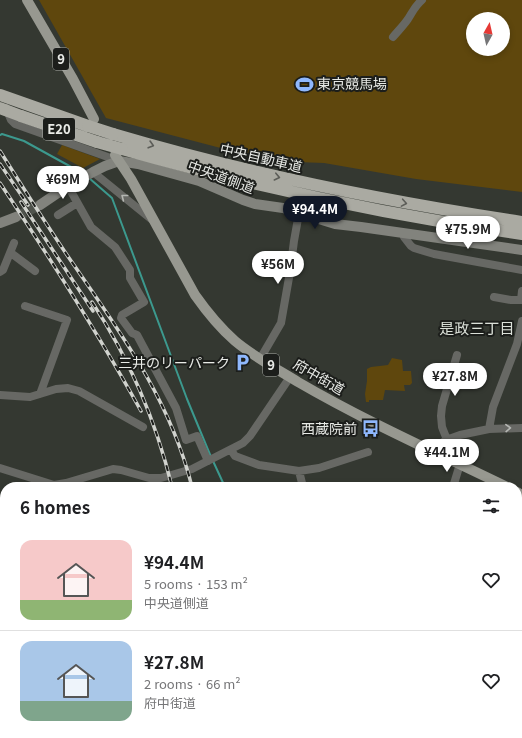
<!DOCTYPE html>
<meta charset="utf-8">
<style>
body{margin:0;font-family:Georgia,"Noto Sans JP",serif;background:#f6f6f6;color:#202124;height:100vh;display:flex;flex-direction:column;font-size:15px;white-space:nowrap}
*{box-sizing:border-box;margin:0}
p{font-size:13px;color:#757577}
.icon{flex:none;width:22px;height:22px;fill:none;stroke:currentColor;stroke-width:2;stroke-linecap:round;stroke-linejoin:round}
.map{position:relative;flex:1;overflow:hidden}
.side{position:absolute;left:0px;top:482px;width:522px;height:256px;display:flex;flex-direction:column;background:#fff;border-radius:16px 16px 0 0;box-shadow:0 2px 6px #0003}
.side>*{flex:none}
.needle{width:26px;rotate:8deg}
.controls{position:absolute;left:466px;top:12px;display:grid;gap:8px}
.controls a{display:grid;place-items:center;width:44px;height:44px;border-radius:50%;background:#fff;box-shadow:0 2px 6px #0003;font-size:20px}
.price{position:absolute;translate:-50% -34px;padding:0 9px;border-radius:14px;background:#fff;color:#222;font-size:13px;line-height:26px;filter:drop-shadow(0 1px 2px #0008)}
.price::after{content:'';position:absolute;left:50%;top:24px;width:12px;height:9px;margin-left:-6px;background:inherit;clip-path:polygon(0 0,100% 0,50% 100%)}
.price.on{background:#111827;color:#fff}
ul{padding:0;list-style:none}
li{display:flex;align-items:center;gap:12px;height:100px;padding:0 20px}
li+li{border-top:1px solid #e0e0e0}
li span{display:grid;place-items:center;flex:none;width:112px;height:80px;border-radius:12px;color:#555}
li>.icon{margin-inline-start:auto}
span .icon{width:48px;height:48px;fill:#fffc;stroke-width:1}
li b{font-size:17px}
h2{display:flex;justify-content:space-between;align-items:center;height:48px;padding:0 20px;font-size:17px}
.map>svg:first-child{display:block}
</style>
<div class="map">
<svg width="522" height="738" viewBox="0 0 522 738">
<rect width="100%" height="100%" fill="#343831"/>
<path fill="#5f470d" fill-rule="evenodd" d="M39 0H522V192L416 179 324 163 270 161 106 118ZM473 19H503V49H473Z
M62 145 100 159 83 168 57 154Z
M392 358 402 360 403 371H411L412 383 410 385H404L405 391 385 390 383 400H369V402H366L365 394 367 381V369L371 367 388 365Z"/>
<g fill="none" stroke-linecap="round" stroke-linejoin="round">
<path stroke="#3c998e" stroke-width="2" d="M0 135 2 134 24 141 84 174
M89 178 112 198 187 399 211 457
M213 461 225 487
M521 582H522"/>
</g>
<path fill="#266c4b" stroke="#818a85" d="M355 733H417V735Z"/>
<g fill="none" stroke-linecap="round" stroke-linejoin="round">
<path stroke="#4f534c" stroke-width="10" stroke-dasharray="10 5" stroke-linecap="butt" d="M16 217 40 205"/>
<path stroke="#676864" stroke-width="8" d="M393 37C398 31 404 25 408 19 413 11 415 6 422 0
M6 108 11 120 15 124 119 161
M93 172 151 219
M68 186 91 227 115 247 130 270V278L144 302 122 315 121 318 132 333 137 335 176 408 186 440 197 436 208 461
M58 215 77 203
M405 233 404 237 411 246 414 248 434 254 522 270
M11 253 35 271
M0 272 3 270 14 243
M494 297 511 300H522
M521 300 522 291
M25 306 67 320 40 394
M260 359 281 323 290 272 294 241 299 213
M0 395 30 397 56 389 68 388 79 391 143 427
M489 429 493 407 517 344 522 321
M231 450 235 456 259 465 299 471 319 468 368 452
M434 452 439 445 446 440 460 435 489 429 522 428
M447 458 451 450 442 427 441 416 442 406 457 355
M0 468 54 485 66 483 113 469 121 470 149 478H161L192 469 243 443 250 436 290 377
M299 471 303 487
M453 487 460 464
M0 544 5 540
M517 637 522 636
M0 645H5
M0 673H5
M517 674 522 675
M0 701H5
M517 719 522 720
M430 738V733"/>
<path stroke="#82837d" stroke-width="10" d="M40 205 68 186 93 172 105 166 119 161 138 164 199 181 243 200 255 204 283 208 335 224 361 227 522 250
M0 223 16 217
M0 712 5 711
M148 733 172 737 204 738"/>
<path stroke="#979890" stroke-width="10" d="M27 0 73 79 94 119
M115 155 131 179 195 295C207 312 219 327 235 341 254 357 277 369 298 382 365 421 437 453 507 487
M517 492 522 495"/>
<path stroke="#aaaaa2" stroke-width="12" d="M0 95 88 126
M21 116 97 142
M113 134C248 174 383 201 522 222
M122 149C253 186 386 215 522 234"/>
<defs>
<path id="rail" d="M0 151C22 186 44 221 67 255 118 329 170 398 192 487
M0 164 28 205
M0 183C50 258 98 333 141 411
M21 202 93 311
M92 302C129 358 156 421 172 487
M186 733V738
M201 733V738"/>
</defs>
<use href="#rail" stroke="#d1d3ce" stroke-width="3.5"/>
<use href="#rail" stroke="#1c1e1b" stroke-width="2" stroke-dasharray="6" stroke-linecap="butt"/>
<path stroke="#aaaaa2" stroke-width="12" d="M0 108 21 116
M88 126 113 134
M97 142 122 149"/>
</g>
<defs><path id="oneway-chevron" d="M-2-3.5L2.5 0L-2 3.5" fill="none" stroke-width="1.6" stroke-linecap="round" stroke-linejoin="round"/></defs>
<g stroke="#5c5d58">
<use href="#oneway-chevron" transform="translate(151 145) rotate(16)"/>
<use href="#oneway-chevron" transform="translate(277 177) rotate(13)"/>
<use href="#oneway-chevron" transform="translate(404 203) rotate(10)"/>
</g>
<g stroke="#b4b6b2">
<use href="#oneway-chevron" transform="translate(124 197) rotate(-142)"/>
<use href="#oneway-chevron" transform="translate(508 428) rotate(-2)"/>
</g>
<defs>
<symbol id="stadium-bare" viewBox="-9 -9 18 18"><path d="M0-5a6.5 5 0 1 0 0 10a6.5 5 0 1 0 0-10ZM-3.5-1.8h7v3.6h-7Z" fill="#8fb8fd" stroke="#1c1e1b" stroke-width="2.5" paint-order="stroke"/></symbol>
<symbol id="parking-bare" viewBox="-9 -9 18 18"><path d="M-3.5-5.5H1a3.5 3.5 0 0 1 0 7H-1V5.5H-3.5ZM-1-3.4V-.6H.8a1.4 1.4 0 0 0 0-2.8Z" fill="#8fb8fd" stroke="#1c1e1b" stroke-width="2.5" paint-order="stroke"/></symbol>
<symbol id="bus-bare" viewBox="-9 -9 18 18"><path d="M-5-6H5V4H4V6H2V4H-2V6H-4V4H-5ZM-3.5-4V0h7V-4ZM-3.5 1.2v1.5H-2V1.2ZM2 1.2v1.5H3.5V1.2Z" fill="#8fb8fd" stroke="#1c1e1b" stroke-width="2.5" paint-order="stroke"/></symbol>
</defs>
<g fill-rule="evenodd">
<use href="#stadium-bare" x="292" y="72" width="25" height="25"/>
<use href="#parking-bare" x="230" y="350" width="25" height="25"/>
<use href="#bus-bare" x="358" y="416" width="25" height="25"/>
</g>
<g text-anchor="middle" stroke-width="4" stroke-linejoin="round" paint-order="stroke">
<g fill="#1c1e1b" stroke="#abada9" stroke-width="1">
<rect x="53" y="48" width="16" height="22" rx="3"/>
<rect x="43" y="118" width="32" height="22" rx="3"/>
<rect x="263" y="354" width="16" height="22" rx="3"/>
</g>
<g font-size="13" font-weight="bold" fill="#e8eae6">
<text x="61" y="64">9</text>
<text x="59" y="134">E20</text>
<text x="271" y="370">9</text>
</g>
<g font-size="14" fill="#e8eae6" stroke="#1c1e1b" text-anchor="end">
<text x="317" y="89" text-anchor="start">東京競馬場</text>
<text x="230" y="368">三井のリーパーク</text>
<text x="357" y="434">西蔵院前</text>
</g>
<g font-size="14" fill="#e8eae6" stroke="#1c1e1b">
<text transform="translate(261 158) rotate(13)" y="5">中央自動車道</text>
<text transform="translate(221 177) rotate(20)" y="5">中央道側道</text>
<text transform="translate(319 377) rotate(30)" y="5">府中街道</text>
</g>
<g font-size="15" fill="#dbe0d8" stroke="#1c1e1b">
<text x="477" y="334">是政三丁目</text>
</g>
</g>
</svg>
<div class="controls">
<a><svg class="needle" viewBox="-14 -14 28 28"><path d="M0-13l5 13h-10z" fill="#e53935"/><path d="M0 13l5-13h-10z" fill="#757577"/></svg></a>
</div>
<b class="price" style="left:63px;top:200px">¥69M</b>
<b class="price on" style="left:315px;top:230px">¥94.4M</b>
<b class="price" style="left:468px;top:250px">¥75.9M</b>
<b class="price" style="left:278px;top:285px">¥56M</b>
<b class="price" style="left:455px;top:397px">¥27.8M</b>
<b class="price" style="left:447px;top:473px">¥44.1M</b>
<section class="side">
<h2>6 homes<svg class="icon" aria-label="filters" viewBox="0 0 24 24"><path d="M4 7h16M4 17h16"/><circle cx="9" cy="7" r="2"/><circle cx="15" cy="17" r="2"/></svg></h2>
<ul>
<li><span style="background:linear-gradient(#f6c9c9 75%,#8fb573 0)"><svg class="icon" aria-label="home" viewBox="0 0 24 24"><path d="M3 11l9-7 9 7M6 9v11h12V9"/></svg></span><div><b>¥94.4M</b><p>5 rooms · 153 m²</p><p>中央道側道</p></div><svg class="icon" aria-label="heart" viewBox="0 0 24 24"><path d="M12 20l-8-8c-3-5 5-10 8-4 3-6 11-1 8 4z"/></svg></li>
<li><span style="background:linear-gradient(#a9c7e8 75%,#7fa58c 0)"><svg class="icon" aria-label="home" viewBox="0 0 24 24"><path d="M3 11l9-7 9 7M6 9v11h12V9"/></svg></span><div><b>¥27.8M</b><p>2 rooms · 66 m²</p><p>府中街道</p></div><svg class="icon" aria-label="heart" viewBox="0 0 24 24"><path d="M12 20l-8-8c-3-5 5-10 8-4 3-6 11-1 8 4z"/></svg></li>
</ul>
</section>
</div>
